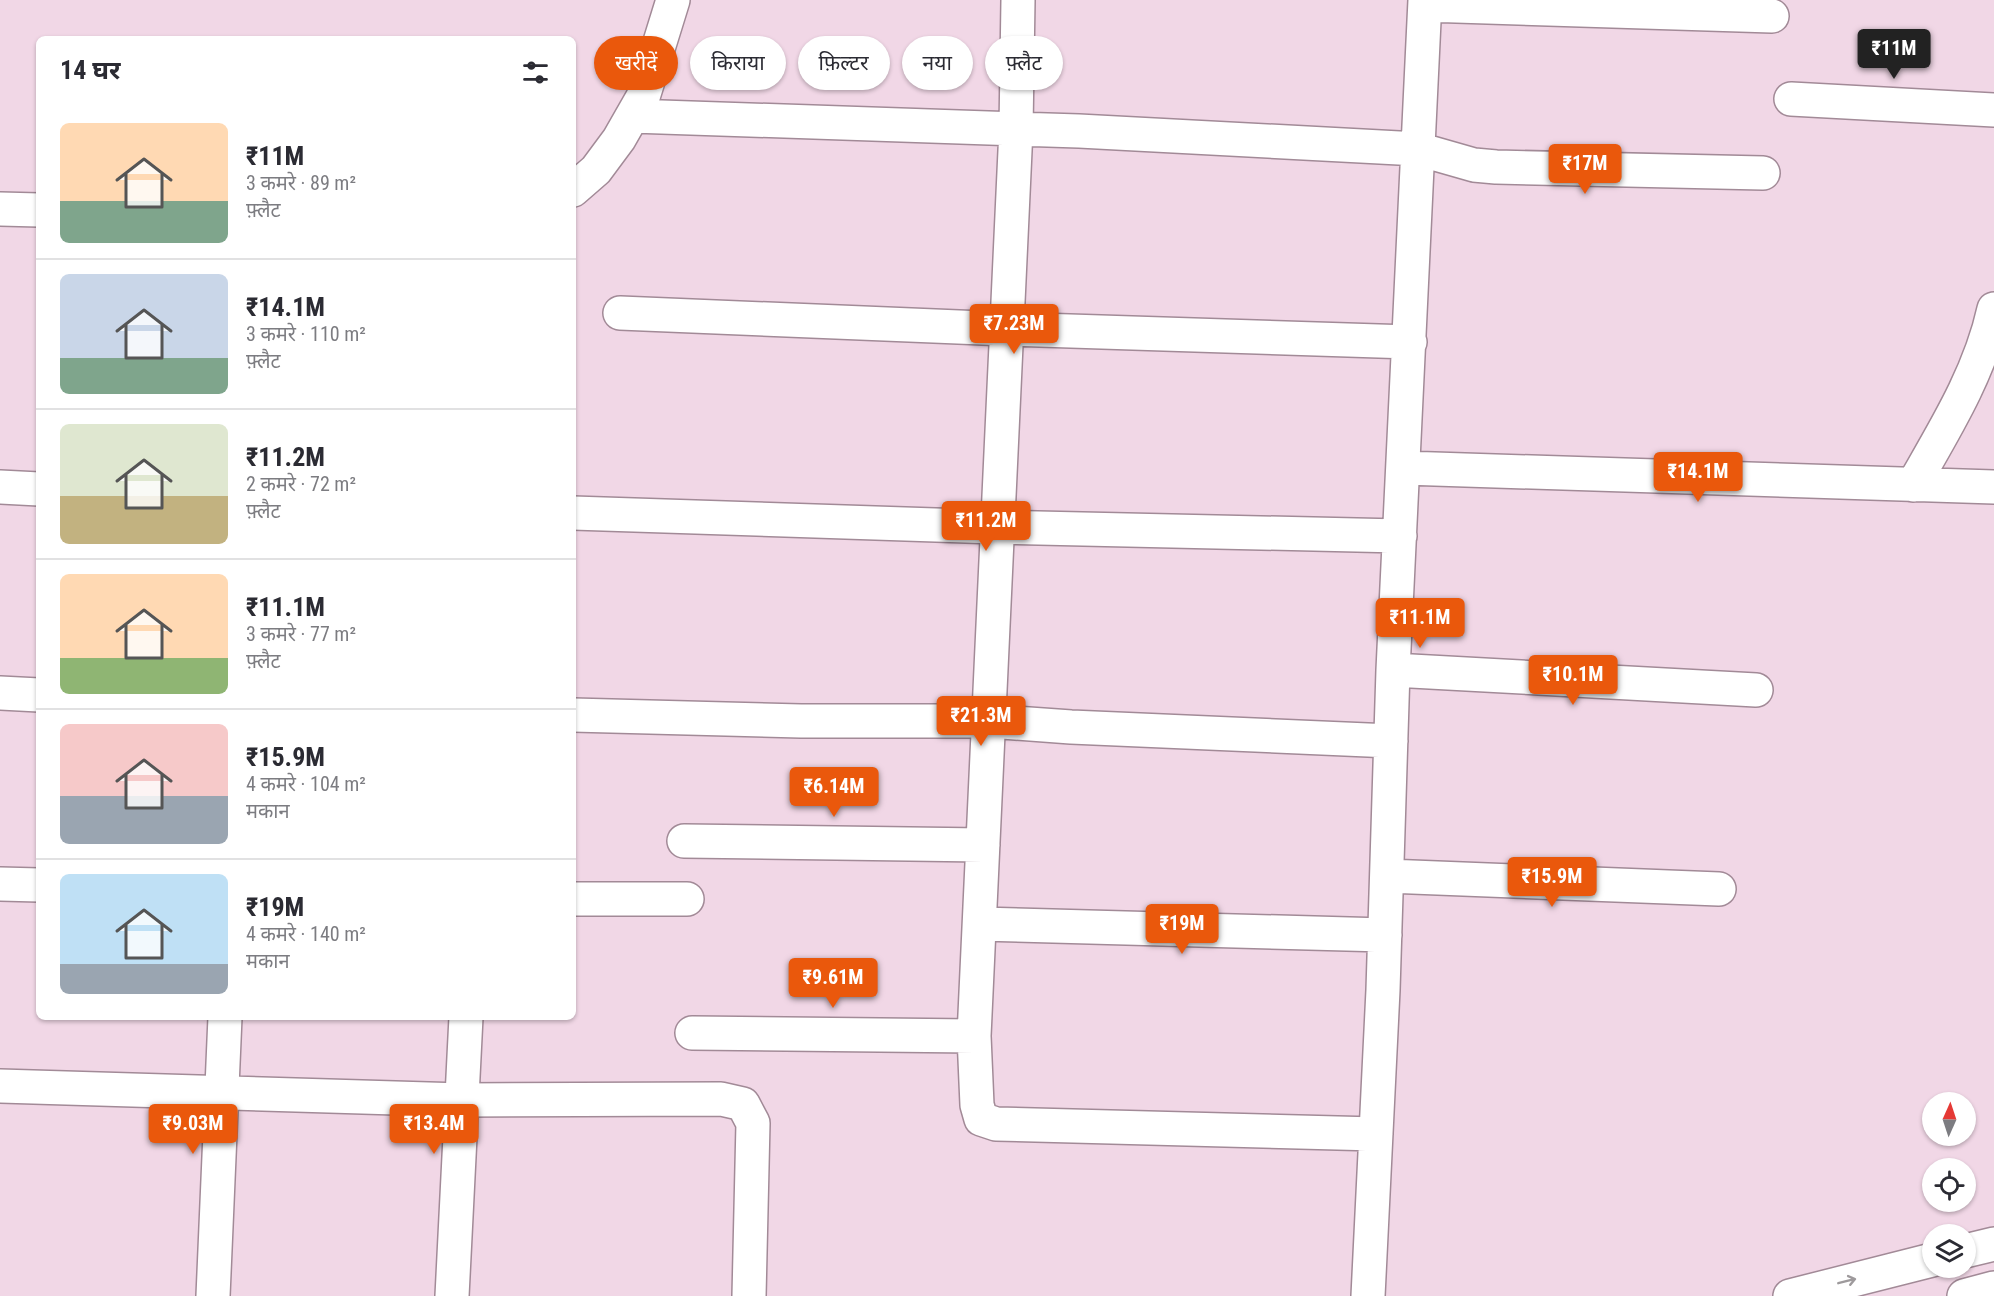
<!DOCTYPE html>
<html lang="hi">
<meta charset="utf-8">
<style>
body{margin:0;font-family:"Roboto Condensed","Noto Sans Devanagari",sans-serif;background:#f7f7f7;color:#2b2b33;height:100vh;display:flex;flex-direction:column;font-size:22px;white-space:nowrap}
*{box-sizing:border-box;margin:0}
p{font-size:20px;color:#7c7c81}
.icon{flex:none;width:33px;height:33px;fill:none;stroke:currentColor;stroke-width:2;stroke-linecap:round;stroke-linejoin:round}
.map{position:relative;flex:1;overflow:hidden}
.side{position:absolute;left:36px;top:36px;width:540px;height:984px;display:flex;flex-direction:column;background:#fff;border-radius:9px;box-shadow:0 2px 4px #0004}
.side>*{flex:none}
.guide{position:absolute;left:594px;top:36px;width:570px;height:54px;display:flex;gap:12px}
.needle{width:39px;rotate:3deg}
.buttons{position:absolute;left:1922px;top:1092px;display:grid;gap:12px}
.buttons a{display:grid;place-items:center;width:54px;height:54px;border-radius:50%;background:#fff;box-shadow:0 2px 4px #0004;font-size:30px}
.price{position:absolute;translate:-50% -51px;padding:0 14px;border-radius:6px;background:#ea580c;color:#fff;font-size:20px;line-height:39px;filter:drop-shadow(0 2px 3px #0008)}
.price::after{content:'';position:absolute;left:50%;top:36px;width:18px;height:14px;margin-left:-9px;background:inherit;clip-path:polygon(0 0,100% 0,50% 100%)}
.price.current{background:#222;color:#fff}
ul{padding:0;list-style:none}
li{display:flex;align-items:center;gap:18px;height:150px;padding:0 24px}
li+li{border-top:2px solid #e1e1e2}
li span{display:grid;place-items:center;flex:none;width:168px;height:120px;border-radius:9px;color:#555}
li>.icon{margin-inline-start:auto}
span .icon{width:72px;height:72px;fill:#fffc;stroke-width:1}
li b{font-size:26px}
h2{display:flex;justify-content:space-between;align-items:center;height:72px;padding:0 24px;font-size:26px}
.pill{padding:0 21px;border-radius:27px;background:#fff;box-shadow:0 2px 4px #0004;font-size:21px;line-height:54px}
.pill.current{background:#ea580c;color:#fff}
.map>svg:first-child{display:block}
</style>
<div class="map">
<svg width="1994" height="1296" viewBox="0 0 1994 1296">
<rect width="100%" height="100%" fill="#f1d7e6"/>
<g fill="none" stroke-linecap="round" stroke-linejoin="round">
<defs>
<path id="street" d="M1018 0 1016 129 974 1036 977 1105 981 1119 996 1124 1376 1134
M1425 5 1772 16
M1791 99 1994 110
M632 116 1079 131 1418 149 1474 165 1496 167 1763 173
M573 190 596 170 619 139 643 97 673 0
M0 209 39 210
M620 313 1007 329 1410 342
M1404 468 1994 487
M1913 485C1945 429 1980 373 1994 309
M0 487 39 489
M573 513 996 527 1400 536
M1393 670 1756 690
M0 693 39 695
M573 715 801 721H989L1071 727 1391 741
M684 841 983 845
M1387 876 1719 889
M0 884 39 885
M573 899H687
M980 924 1385 935
M692 1033 974 1036
M0 1086 462 1100 721 1099 743 1104 753 1123 749 1296
M213 1296 225 1017
M452 1296 466 1017
M1368 1296 1383 990 1393 670 1425 0"/>
<path id="highway" d="M1965 1251 1994 1244
M1790 1296 1932 1260
M1964 1296 1994 1288"/>
</defs>
<use href="#street" stroke="#a28a97" stroke-width="36"/>
<use href="#highway" stroke="#a28a97" stroke-width="36"/>
<use href="#street" stroke="#fff" stroke-width="33"/>
<use href="#highway" stroke="#fff" stroke-width="33"/>
</g>
<defs><path id="oneway-shaft" d="M-6 0H5M1.5-3L5.5 0L1.5 3" fill="none" stroke-width="1.6" stroke-linecap="round" stroke-linejoin="round" transform="scale(1.5)"/></defs>
<use stroke="#9e9a9c" href="#oneway-shaft" transform="translate(1847 1281) rotate(-14)"/>
</svg>
<div class="buttons">
<a><svg class="needle" viewBox="-14 -14 28 28"><path d="M0-13l5 13h-10z" fill="#e53935"/><path d="M0 13l5-13h-10z" fill="#7c7c81"/></svg></a>
<a><svg class="icon" aria-label="locate" viewBox="0 0 24 24"><circle cx="12" cy="12" r="6"/><path d="M12 2v4M12 18v4M2 12h4M18 12h4"/></svg></a>
<a><svg class="icon" aria-label="layers" viewBox="0 0 24 24"><path d="M12 4l9 5-9 5-9-5zM3 14l9 5 9-5"/></svg></a>
</div>
<b class="price current" style="left:1894px;top:80px">₹11M</b>
<b class="price" style="left:1585px;top:195px">₹17M</b>
<b class="price" style="left:1014px;top:355px">₹7.23M</b>
<b class="price" style="left:1698px;top:503px">₹14.1M</b>
<b class="price" style="left:986px;top:552px">₹11.2M</b>
<b class="price" style="left:1420px;top:649px">₹11.1M</b>
<b class="price" style="left:1573px;top:706px">₹10.1M</b>
<b class="price" style="left:981px;top:747px">₹21.3M</b>
<b class="price" style="left:834px;top:818px">₹6.14M</b>
<b class="price" style="left:1552px;top:908px">₹15.9M</b>
<b class="price" style="left:1182px;top:955px">₹19M</b>
<b class="price" style="left:833px;top:1009px">₹9.61M</b>
<b class="price" style="left:193px;top:1155px">₹9.03M</b>
<b class="price" style="left:434px;top:1155px">₹13.4M</b>
<div class="guide">
<a class="pill current">खरीदें</a>
<a class="pill">किराया</a>
<a class="pill">फ़िल्टर</a>
<a class="pill">नया</a>
<a class="pill">फ़्लैट</a>
</div>
<section class="side">
<h2>14 घर<svg class="icon" aria-label="filters" viewBox="0 0 24 24"><path d="M4 7h16M4 17h16"/><circle cx="9" cy="7" r="2"/><circle cx="15" cy="17" r="2"/></svg></h2>
<ul>
<li><span style="background:linear-gradient(#ffd9b3 65%,#7fa58c 0)"><svg class="icon" aria-label="home" viewBox="0 0 24 24"><path d="M3 11l9-7 9 7M6 9v11h12V9"/></svg></span><div><b>₹11M</b><p>3 कमरे · 89 m²</p><p>फ़्लैट</p></div></li>
<li><span style="background:linear-gradient(#c9d6e8 70%,#7fa58c 0)"><svg class="icon" aria-label="home" viewBox="0 0 24 24"><path d="M3 11l9-7 9 7M6 9v11h12V9"/></svg></span><div><b>₹14.1M</b><p>3 कमरे · 110 m²</p><p>फ़्लैट</p></div></li>
<li><span style="background:linear-gradient(#dfe7d0 60%,#c2b280 0)"><svg class="icon" aria-label="home" viewBox="0 0 24 24"><path d="M3 11l9-7 9 7M6 9v11h12V9"/></svg></span><div><b>₹11.2M</b><p>2 कमरे · 72 m²</p><p>फ़्लैट</p></div></li>
<li><span style="background:linear-gradient(#ffd9b3 70%,#8fb573 0)"><svg class="icon" aria-label="home" viewBox="0 0 24 24"><path d="M3 11l9-7 9 7M6 9v11h12V9"/></svg></span><div><b>₹11.1M</b><p>3 कमरे · 77 m²</p><p>फ़्लैट</p></div></li>
<li><span style="background:linear-gradient(#f6c9c9 60%,#9aa5b1 0)"><svg class="icon" aria-label="home" viewBox="0 0 24 24"><path d="M3 11l9-7 9 7M6 9v11h12V9"/></svg></span><div><b>₹15.9M</b><p>4 कमरे · 104 m²</p><p>मकान</p></div></li>
<li><span style="background:linear-gradient(#bfe0f5 75%,#9aa5b1 0)"><svg class="icon" aria-label="home" viewBox="0 0 24 24"><path d="M3 11l9-7 9 7M6 9v11h12V9"/></svg></span><div><b>₹19M</b><p>4 कमरे · 140 m²</p><p>मकान</p></div></li>
</ul>
</section>
</div>
